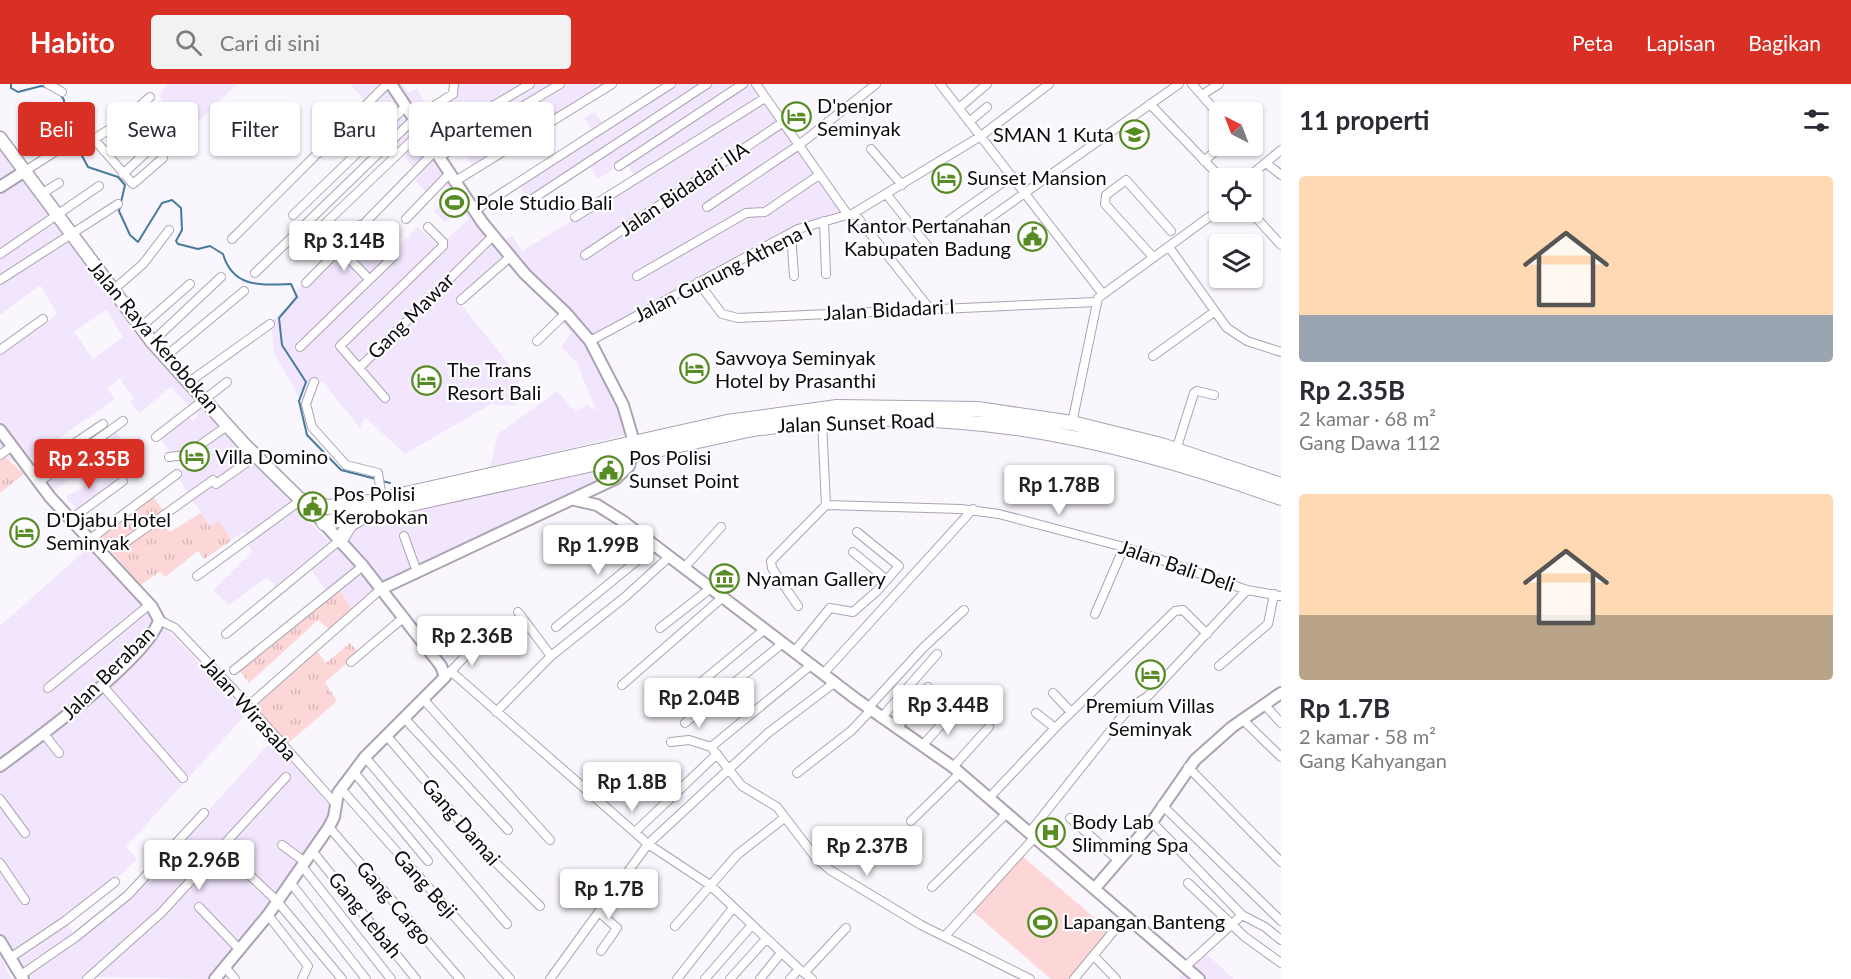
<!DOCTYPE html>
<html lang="id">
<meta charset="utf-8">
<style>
body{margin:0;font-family:Lato,sans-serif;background:#f2f2f3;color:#2b2b33;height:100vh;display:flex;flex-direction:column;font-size:22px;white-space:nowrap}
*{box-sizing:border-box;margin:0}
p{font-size:20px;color:#7c7c81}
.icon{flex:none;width:33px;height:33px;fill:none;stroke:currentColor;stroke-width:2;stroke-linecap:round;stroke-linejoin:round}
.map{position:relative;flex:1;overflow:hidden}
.panel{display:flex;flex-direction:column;background:#fff;width:570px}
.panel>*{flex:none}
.banner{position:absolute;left:18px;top:18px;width:570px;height:54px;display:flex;gap:12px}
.needle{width:39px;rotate:318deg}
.controls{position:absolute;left:1209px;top:18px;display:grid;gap:12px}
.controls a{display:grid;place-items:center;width:54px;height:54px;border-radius:6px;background:#fff;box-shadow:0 2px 4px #0004;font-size:30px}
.price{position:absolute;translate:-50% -51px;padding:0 14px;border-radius:6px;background:#fff;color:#222;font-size:20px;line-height:39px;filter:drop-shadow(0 2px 3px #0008)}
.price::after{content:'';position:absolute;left:50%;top:36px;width:18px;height:14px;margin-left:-9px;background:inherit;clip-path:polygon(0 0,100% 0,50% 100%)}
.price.on{background:#d93025;color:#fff}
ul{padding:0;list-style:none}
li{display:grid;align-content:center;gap:12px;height:318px;padding:0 18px}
li span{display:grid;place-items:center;height:186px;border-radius:6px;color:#555}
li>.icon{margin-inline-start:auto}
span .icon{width:108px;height:108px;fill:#fffc;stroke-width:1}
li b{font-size:26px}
h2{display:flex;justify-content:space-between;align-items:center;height:72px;padding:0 18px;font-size:26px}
.pill{padding:0 21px;border-radius:6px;background:#fff;box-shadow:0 2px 4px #0004;font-size:21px;line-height:54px}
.pill.on{background:#d93025;color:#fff}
header{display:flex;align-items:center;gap:36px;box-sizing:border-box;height:84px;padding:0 30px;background:#d93025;color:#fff}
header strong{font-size:28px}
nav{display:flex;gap:33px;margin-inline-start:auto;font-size:21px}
.search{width:420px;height:54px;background:#f2f2f3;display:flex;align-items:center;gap:15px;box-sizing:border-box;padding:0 21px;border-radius:6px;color:#7c7c81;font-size:22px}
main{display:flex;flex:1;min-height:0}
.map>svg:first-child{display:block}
</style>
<header>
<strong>Habito</strong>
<div class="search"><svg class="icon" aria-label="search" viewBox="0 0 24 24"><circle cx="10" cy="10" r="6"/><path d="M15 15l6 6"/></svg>Cari di sini</div>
<nav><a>Peta</a><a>Lapisan</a><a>Bagikan</a></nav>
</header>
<main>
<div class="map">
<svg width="1281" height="895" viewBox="0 0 1281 895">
<defs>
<pattern id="grass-tufts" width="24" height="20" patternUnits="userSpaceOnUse" patternTransform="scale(1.5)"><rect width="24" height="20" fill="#fdd7d7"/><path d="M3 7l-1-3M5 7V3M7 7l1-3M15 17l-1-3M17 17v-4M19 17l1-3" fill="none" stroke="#d8b7b8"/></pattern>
</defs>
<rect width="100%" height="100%" fill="#faf6fd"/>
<path fill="#f1e6fd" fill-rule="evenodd" d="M169 0H237L187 48 158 11Z
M350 0H402L409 9 417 4 429 26 455 12 450 0H604L607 5 473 84 460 60 444 69 504 157 512 152 522 167 637 97 626 77 598 95 589 81 530 121 515 94 593 48 584 34 594 28 605 42 668 0H750L843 126 787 145 660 218 589 252 624 328 626 351 490 383 498 350 557 307 576 328 587 320 596 327 577 279 561 263 571 249 551 225 505 179 458 217 520 294 515 322 491 320 405 370 365 333 360 344 322 297 301 317 274 269 271 237 289 223 294 210 354 145 386 175 418 143 439 162 469 135 460 124 445 139 434 127 452 111 444 98 429 111 415 96 420 91 391 58 397 53Z
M0 63 135 246 290 412 308 438 370 494 375 506 354 529 328 509 310 484 280 508 267 493 229 521 213 506 252 468 243 448 232 456 219 437 210 443 176 391 204 368 199 364 176 376 159 353 188 331 193 337 198 332 171 303 139 329 130 318 134 314 120 296 133 285 107 304 115 315 19 382 0 368V271L57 230 40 201 0 231ZM106 225 123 253 93 275 74 248Z
M114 345 131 369 117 377 110 365 45 414 35 405 48 392Z
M622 377 623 384 597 399 387 498 379 493 343 457 347 447 379 429Z
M114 384 124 397 78 427 66 413Z
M87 465 248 628 126 763 137 775 115 796 49 847 2 875 11 895H0V542Z
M273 655 332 724 330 734 239 861 209 895 94 893 139 854 220 771 225 775 217 767 177 811 84 895H26L24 891 153 788Z
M65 838 76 852 23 889 12 873Z
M1203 867 1234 895H1179Z"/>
<path fill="url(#grass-tufts)" d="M0 368 24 390 0 409Z
M151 410 166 430 158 436 170 448 201 429 210 442 219 437 232 456 204 475 198 467 165 493 160 488 140 501 104 459 99 447Z
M337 502 354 529 333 548 318 536 249 599 237 583Z
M350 559 359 569 325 598 337 617 285 662 254 624 316 566 326 579Z"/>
<path fill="#fdd7d7" d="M1021 771 1111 848 1070 895H1051L972 827Z"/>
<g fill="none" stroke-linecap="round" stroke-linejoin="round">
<path stroke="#467b9e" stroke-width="2" d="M11 0V4L18 8 41 2 48 3
M60 10 64 16C63 32 68 44 81 53V70L88 83 118 93 125 101 119 127 130 151 138 158 162 119 172 116 181 124 182 146 176 157 178 160 198 165 210 162 223 170C233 204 260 201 291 200L297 213 279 234 282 261 306 298 299 317 307 351 341 386 376 395
M382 397 390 399"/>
<defs>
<path id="street" d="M48 0 62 8
M756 0 848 131
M940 0 1102 209
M1192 0 1220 32
M1202 11 1219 0
M1150 20 1221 94
M493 22 530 0
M959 24 987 0
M510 30 560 0
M969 38 987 23
M94 55 121 38 150 13
M871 65 902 101
M104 67 115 66 153 34
M439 73 485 46
M1204 77 1221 62
M1266 79 1281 91
M619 82 743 0
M25 87 83 50 94 55 133 100 163 74
M123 90 181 36
M1247 94 1281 66
M454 98 612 0
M41 110 59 99
M887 111 930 165
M528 118 707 0
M707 123 799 61 876 0
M474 127 671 0
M1251 128 1281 161
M854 129 930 225
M293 131 406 22
M575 133 765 14
M406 135 449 90
M988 135 1179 0
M824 137 826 190
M948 137 1012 92
M791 149 794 192
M232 155 387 0
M338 163 369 195
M1169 163 1227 244 1247 257 1281 268
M0 170 99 102
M585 171 782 39
M328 173 313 156V151L423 46
M1153 173 1105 120 1106 111 1126 96 1171 147
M255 189 415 34 453 10 454 0
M637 192 746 129 765 128 819 91
M0 196 118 120
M698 198 722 230 738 234 1096 218
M306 199 435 67
M112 207 143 180 169 146
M461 216 510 173
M141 243 190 200
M537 257 566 229
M590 257 798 145 854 129 981 52 1049 0
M152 258 221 193
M300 263 393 173 360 141
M0 266 43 235
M166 272 244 207
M1153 272 1214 228
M359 284 493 152
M189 298 270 240
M314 298 306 320 312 343 346 381 378 389 382 415
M385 314 340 262 443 162V158L428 143
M1072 339 1098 214 1220 125
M156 353 227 298
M1176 366 1194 309 1197 307 1214 311
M0 371 11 363
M169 373 186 371 227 342
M31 389 103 340
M39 398 123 337
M826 421 961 425 999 430 1124 463 1247 506 1281 512
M70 436 123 397
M404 452 417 488
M89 456 177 390
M126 458 213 396 216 400 256 372
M853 468 887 496
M613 470 638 449
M684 484 721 443
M197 492 301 416
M798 522 772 484 771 477 826 421 822 337
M518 528 551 572
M1095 530 1124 463
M159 536 175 544 234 606 335 719
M556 543 655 462
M660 544 711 504
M226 550 340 456
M794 568 830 524 853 528 877 507 899 482 857 448
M351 578 403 534
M1219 582 1268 540 1274 510
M234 586 363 482
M445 588 454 590 648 760 710 801 799 885 812 895
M450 588 476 561
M823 590 973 425
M102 601 183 694
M622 601 723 513
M48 604 149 521
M1053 609 1071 628
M682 614 765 545
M255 616 381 505
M424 616 550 756
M1264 620 1281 639
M868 624 924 563 964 526
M496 628 551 572 625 513 669 473
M1036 629 1055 644
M881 634 937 570
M405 635 508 746
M1242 635 1281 673
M685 639 783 559
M897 645 928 603
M44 650 59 669
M386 651 494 777 540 822
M671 658 689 656 711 663 742 702 777 723 816 774 830 786 921 841 1030 895
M922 662 958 622 966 623 976 631
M711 663 811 581
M365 673 507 840
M953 683 989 643
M1188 683 1281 778
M354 688 428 777
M797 689 851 647 871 626
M341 705 510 895
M989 714 1055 644 1175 527 1183 526 1207 550
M0 715 25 749
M1162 721 1281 837
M1070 734 1119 777
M911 737 960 689
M1152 738 1242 831 1265 843 1281 856
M329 743 460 895
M635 748 717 670
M1029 749 1119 636 1131 623 1148 612 1247 506
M282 761 305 778
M313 768 416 895
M0 779 25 816
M239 781 277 817 342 895
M302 782 391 895
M290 798 366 895
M1188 799 1245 853 1281 879
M932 803 1006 730
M199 823 240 866
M599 828 617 844 601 867
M268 831 308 882 302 895
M675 842 737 771 784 734
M946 851 1034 754
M1094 872 1116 895
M10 874 65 837 115 798
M225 883 235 895
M1185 883 1242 831
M804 889 846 844
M21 891 76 853 128 811 204 729
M87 895 161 829 286 693
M550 895 648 760 768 649 834 599
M677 895 733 824
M705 895 752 841
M730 895 766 855
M760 895 781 869
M790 895 799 885
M1074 895 1126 832"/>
<path id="secondary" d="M0 103 25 87
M0 346 50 413 152 523 159 536C149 573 34 657 0 682
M575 416 597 421 624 438 856 615 953 683 1199 895
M381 505 615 395 629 382 634 358 623 321 590 257 566 229 525 190 482 138 391 0
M1095 804 1152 738 1195 676 1232 643 1281 609
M0 857 23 895
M215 895 268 831 329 743 334 733 338 709 365 673 445 593 441 582 363 482 320 435"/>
<path id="primary" d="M0 54 152 258 244 360 317 432"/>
<path id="highway" d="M301 416 328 423 370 418 727 338 837 323 978 325 1072 339 1161 361 1281 401
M324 439 748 346C936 315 1104 350 1281 414
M340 456 350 440 362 433"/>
</defs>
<use href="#street" stroke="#aba3b3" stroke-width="10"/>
<use href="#secondary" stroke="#aba3b3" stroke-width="14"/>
<use href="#primary" stroke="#aba3b3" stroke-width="15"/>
<use href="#highway" stroke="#aba3b3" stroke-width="16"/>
<use href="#street" stroke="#fff" stroke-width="8"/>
<use href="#secondary" stroke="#fff" stroke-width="10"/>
<use href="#primary" stroke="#fff" stroke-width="12"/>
<use href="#highway" stroke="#fff" stroke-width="14"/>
</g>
<defs>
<symbol id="hotel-ring" viewBox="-11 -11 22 22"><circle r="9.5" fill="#fff" stroke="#578c25" stroke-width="1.5"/><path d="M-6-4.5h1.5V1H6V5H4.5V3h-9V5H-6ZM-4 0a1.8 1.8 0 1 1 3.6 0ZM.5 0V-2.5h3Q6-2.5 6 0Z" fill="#578c25"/></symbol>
<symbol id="school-ring" viewBox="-11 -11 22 22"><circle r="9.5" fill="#fff" stroke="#578c25" stroke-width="1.5"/><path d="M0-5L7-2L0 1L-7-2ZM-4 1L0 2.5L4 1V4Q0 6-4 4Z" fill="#578c25"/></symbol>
<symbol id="stadium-ring" viewBox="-11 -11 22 22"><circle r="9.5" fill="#fff" stroke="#578c25" stroke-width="1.5"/><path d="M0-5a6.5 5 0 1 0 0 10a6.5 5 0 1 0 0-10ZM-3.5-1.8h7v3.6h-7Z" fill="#578c25"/></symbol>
<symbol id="civic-ring" viewBox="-11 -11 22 22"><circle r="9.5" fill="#fff" stroke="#578c25" stroke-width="1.5"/><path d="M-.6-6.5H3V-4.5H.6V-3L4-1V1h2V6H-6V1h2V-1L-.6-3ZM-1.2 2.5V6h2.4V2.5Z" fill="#578c25"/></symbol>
<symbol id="museum-ring" viewBox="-11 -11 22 22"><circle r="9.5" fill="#fff" stroke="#578c25" stroke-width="1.5"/><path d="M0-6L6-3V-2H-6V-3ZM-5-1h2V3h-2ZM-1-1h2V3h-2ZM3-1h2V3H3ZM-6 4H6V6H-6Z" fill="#578c25"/></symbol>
<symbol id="hospital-ring" viewBox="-11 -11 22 22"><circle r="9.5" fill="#fff" stroke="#578c25" stroke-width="1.5"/><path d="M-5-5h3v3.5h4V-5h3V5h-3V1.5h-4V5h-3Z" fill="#578c25"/></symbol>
</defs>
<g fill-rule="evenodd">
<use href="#hotel-ring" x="780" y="16" width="33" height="33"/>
<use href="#school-ring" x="1118" y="34" width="33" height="33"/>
<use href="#hotel-ring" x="930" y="78" width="33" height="33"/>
<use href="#stadium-ring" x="438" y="102" width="33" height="33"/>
<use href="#civic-ring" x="1016" y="136" width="33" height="33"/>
<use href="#hotel-ring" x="678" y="268" width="33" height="33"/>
<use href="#hotel-ring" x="410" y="280" width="33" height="33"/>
<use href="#hotel-ring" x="178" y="356" width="33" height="33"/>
<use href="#civic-ring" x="592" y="370" width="33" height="33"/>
<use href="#civic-ring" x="296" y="406" width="33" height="33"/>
<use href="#hotel-ring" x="8" y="432" width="33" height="33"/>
<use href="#museum-ring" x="708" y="478" width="33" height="33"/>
<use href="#hotel-ring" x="1134" y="574" width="33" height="33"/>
<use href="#hospital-ring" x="1034" y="732" width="33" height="33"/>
<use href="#stadium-ring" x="1026" y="822" width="33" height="33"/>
</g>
<g text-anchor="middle" stroke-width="4.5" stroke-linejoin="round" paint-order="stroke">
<g font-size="20" fill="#0d0a10" stroke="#fff" text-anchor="start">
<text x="817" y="29">D'penjor<tspan x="817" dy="23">Seminyak</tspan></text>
<text x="1114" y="58" text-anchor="end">SMAN 1 Kuta</text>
<text x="967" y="101">Sunset Mansion</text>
<text x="476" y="126">Pole Studio Bali</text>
<text x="1011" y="149" text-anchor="end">Kantor Pertanahan<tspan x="1011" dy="23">Kabupaten Badung</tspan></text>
<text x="715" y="281">Savvoya Seminyak<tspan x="715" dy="23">Hotel by Prasanthi</tspan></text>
<text x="447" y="293">The Trans<tspan x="447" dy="23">Resort Bali</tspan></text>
<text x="215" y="380">Villa Domino</text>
<text x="629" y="381">Pos Polisi<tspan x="629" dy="23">Sunset Point</tspan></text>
<text x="333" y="417">Pos Polisi<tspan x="333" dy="23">Kerobokan</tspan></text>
<text x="46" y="443">D'Djabu Hotel<tspan x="46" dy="23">Seminyak</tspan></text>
<text x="746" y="502">Nyaman Gallery</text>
<text x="1150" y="629" text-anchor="middle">Premium Villas<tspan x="1150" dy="23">Seminyak</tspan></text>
<text x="1072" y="745">Body Lab<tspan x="1072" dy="23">Slimming Spa</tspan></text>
<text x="1063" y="845">Lapangan Banteng</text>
</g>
<g font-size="20" fill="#0d0a10" stroke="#fff">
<text transform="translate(684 105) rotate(-34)" y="7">Jalan Bidadari IIA</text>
<text transform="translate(723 188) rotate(-27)" y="7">Jalan Gunung Athena I</text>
<text transform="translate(889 226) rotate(-3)" y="7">Jalan Bidadari I</text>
<text transform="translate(411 232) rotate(-45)" y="7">Gang Mawar</text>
<text transform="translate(154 253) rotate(50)" y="7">Jalan Raya Kerobokan</text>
<text transform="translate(856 339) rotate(-2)" y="7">Jalan Sunset Road</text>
<text transform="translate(1177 482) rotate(19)" y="7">Jalan Bali Deli</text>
<text transform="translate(108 589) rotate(-45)" y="7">Jalan Beraban</text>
<text transform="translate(249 625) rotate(48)" y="7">Jalan Wirasaba</text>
<text transform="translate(461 738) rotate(49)" y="7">Gang Damai</text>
<text transform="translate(425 800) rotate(48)" y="7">Gang Beji</text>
<text transform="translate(394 819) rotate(49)" y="7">Gang Cargo</text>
<text transform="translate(365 831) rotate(51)" y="7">Gang Lebah</text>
</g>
</g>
</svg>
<div class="controls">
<a><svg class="needle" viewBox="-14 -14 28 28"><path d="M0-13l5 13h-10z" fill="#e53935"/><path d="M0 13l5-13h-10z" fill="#7c7c81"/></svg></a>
<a><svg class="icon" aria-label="locate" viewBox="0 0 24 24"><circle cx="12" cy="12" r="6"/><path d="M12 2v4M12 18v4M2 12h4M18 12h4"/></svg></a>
<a><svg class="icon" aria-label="layers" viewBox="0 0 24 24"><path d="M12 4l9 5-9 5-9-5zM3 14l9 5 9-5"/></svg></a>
</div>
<b class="price" style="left:344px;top:188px">Rp 3.14B</b>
<b class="price on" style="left:89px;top:406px">Rp 2.35B</b>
<b class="price" style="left:1059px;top:432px">Rp 1.78B</b>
<b class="price" style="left:598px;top:492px">Rp 1.99B</b>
<b class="price" style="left:472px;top:583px">Rp 2.36B</b>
<b class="price" style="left:699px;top:645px">Rp 2.04B</b>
<b class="price" style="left:948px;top:652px">Rp 3.44B</b>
<b class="price" style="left:632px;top:729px">Rp 1.8B</b>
<b class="price" style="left:867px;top:793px">Rp 2.37B</b>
<b class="price" style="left:199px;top:807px">Rp 2.96B</b>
<b class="price" style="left:609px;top:836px">Rp 1.7B</b>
<div class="banner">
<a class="pill on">Beli</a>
<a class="pill">Sewa</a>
<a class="pill">Filter</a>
<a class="pill">Baru</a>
<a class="pill">Apartemen</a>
</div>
</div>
<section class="panel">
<h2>11 properti<svg class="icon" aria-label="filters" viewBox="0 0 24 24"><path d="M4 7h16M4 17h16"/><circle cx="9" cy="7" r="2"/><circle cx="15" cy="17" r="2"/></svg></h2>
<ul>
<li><span style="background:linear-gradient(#ffd9b3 75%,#9aa5b1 0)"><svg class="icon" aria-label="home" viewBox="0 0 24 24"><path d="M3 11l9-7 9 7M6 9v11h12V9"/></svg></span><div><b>Rp 2.35B</b><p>2 kamar · 68 m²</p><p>Gang Dawa 112</p></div></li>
<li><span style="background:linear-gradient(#ffd9b3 65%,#b9a48a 0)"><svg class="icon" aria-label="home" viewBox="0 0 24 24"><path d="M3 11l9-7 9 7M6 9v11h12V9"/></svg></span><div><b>Rp 1.7B</b><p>2 kamar · 58 m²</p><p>Gang Kahyangan</p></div></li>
</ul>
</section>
</main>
